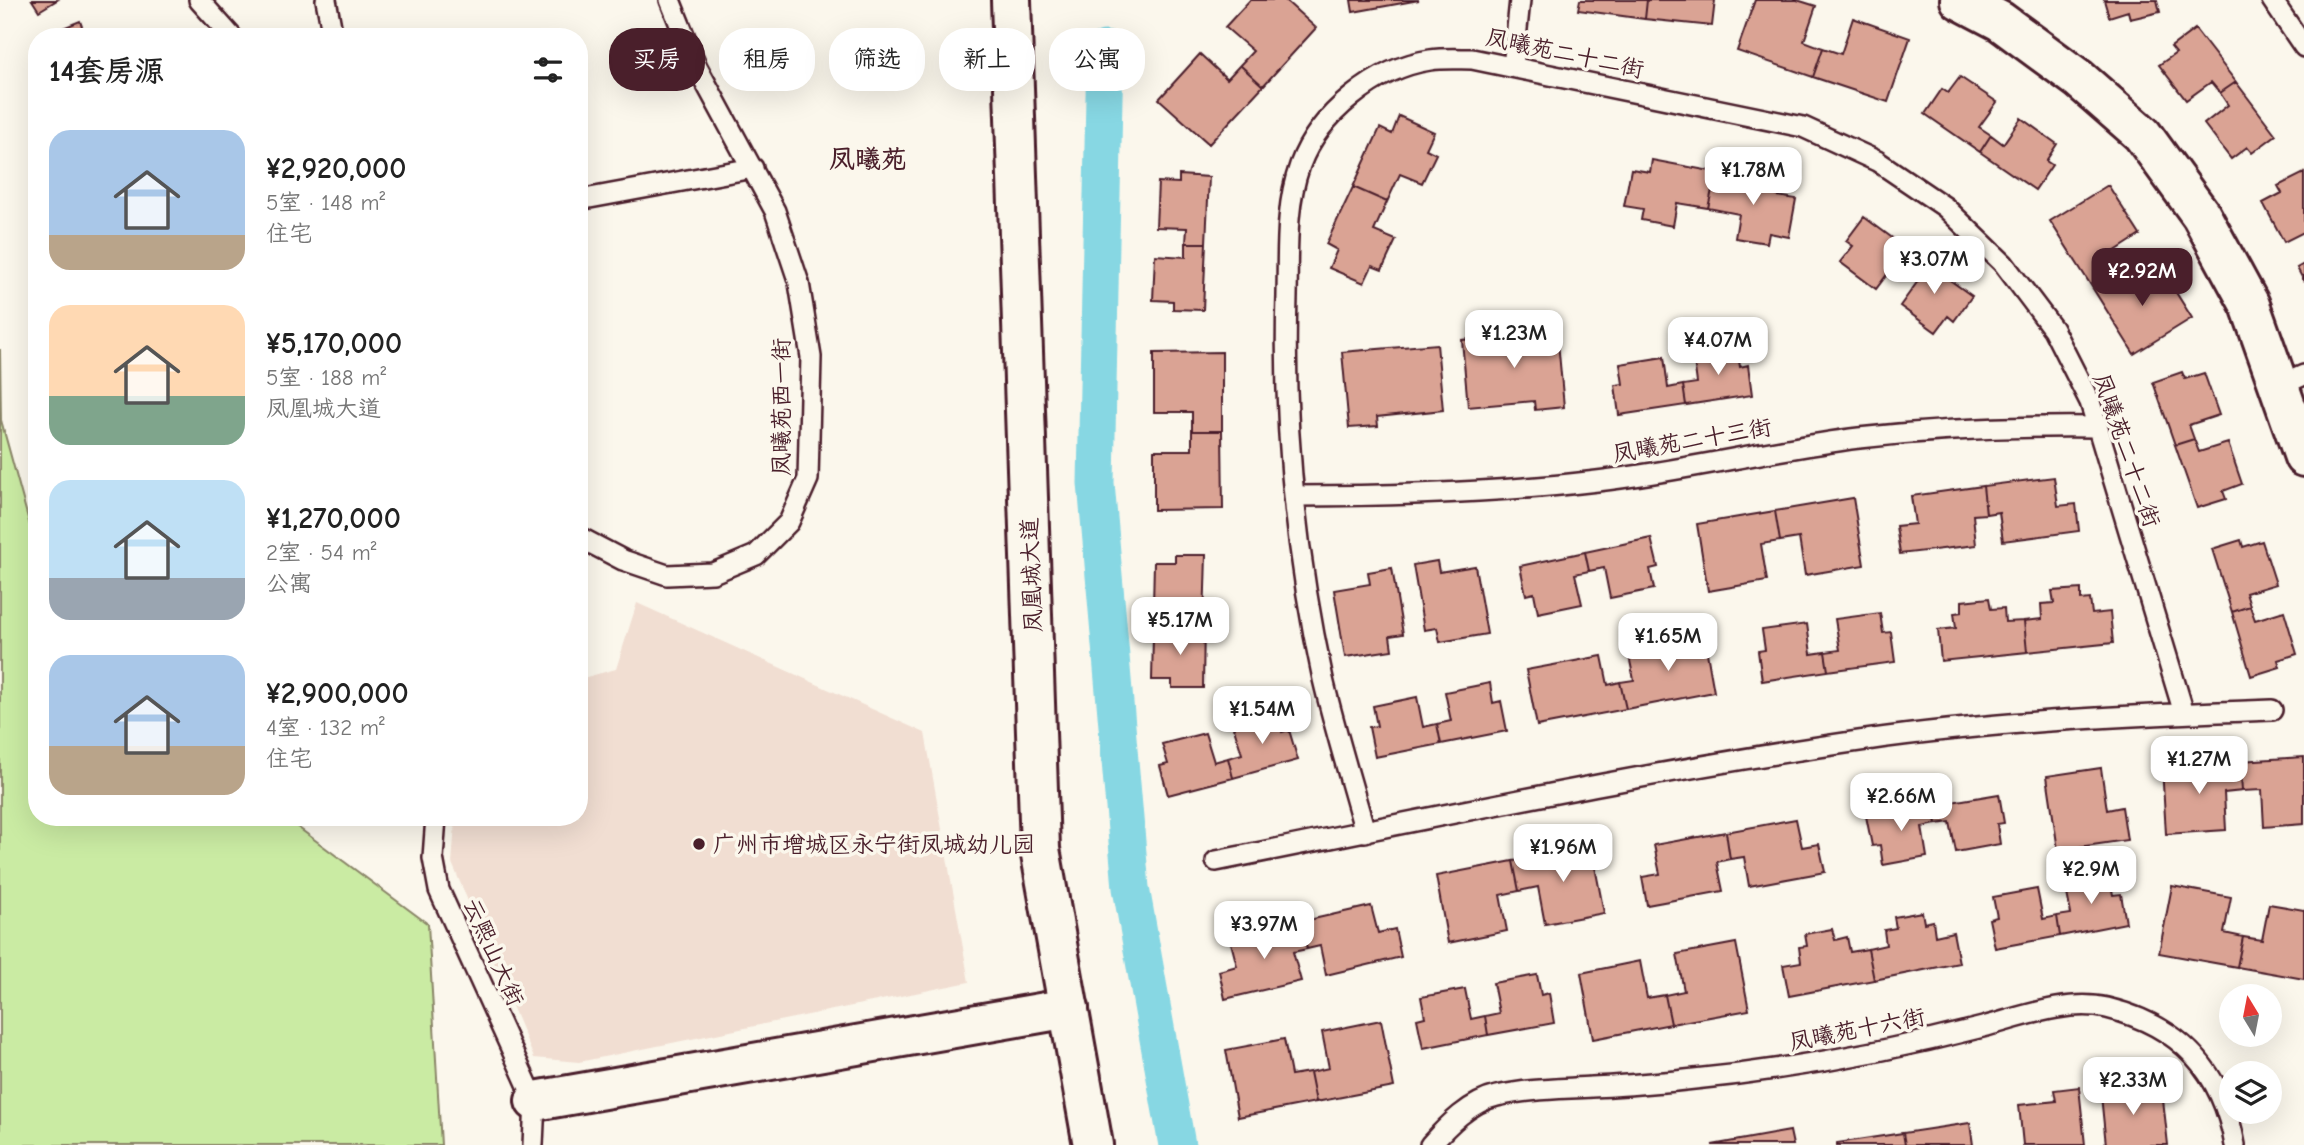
<!DOCTYPE html>
<html lang="zh">
<meta charset="utf-8">
<style>
body{margin:0;font-family:"Comic Neue","LXGW WenKai TC",sans-serif;background:#f6f6f6;color:#222;height:100vh;display:flex;flex-direction:column;font-size:26px;white-space:nowrap}
*{box-sizing:border-box;margin:0}
p{font-size:23px;color:#767676}
.icon{flex:none;width:38px;height:38px;fill:none;stroke:currentColor;stroke-width:2;stroke-linecap:round;stroke-linejoin:round}
.map{position:relative;flex:1;overflow:hidden}
.sheet{position:absolute;left:28px;top:28px;width:560px;height:798px;display:flex;flex-direction:column;background:#fff;border-radius:28px;box-shadow:0 7px 28px #0002}
.sheet>*{flex:none}
.hud{position:absolute;left:609px;top:28px;width:665px;height:63px;display:flex;gap:14px}
.needle{width:46px;rotate:350deg}
.buttons{position:absolute;left:2219px;top:984px;display:grid;gap:14px}
.buttons a{display:grid;place-items:center;width:63px;height:63px;border-radius:50%;background:#fff;box-shadow:0 7px 28px #0002;font-size:35px}
.price{position:absolute;translate:-50% -60px;padding:0 16px;border-radius:14px;background:#fff;color:#222;font-size:23px;line-height:46px;filter:drop-shadow(0 2px 4px #0008)}
.price::after{content:'';position:absolute;left:50%;top:42px;width:21px;height:16px;margin-left:-10px;background:inherit;clip-path:polygon(0 0,100% 0,50% 100%)}
.price.selected{background:#4a1f2b;color:#fff}
ul{padding:0;list-style:none}
li{display:flex;align-items:center;gap:21px;height:175px;padding:0 21px}
li span{display:grid;place-items:center;flex:none;width:196px;height:140px;border-radius:21px;color:#555}
li>.icon{margin-inline-start:auto}
span .icon{width:84px;height:84px;fill:#fffc;stroke-width:1}
li b{font-size:30px}
h2{display:flex;justify-content:space-between;align-items:center;height:84px;padding:0 21px;font-size:30px}
.chip{padding:0 24px;border-radius:28px;background:#fff;box-shadow:0 7px 28px #0002;font-size:24px;line-height:63px}
.chip.selected{background:#4a1f2b;color:#fff}
.map>svg:first-child{display:block}
</style>
<div class="map">
<svg width="2304" height="1145" viewBox="0 0 2304 1145">
<rect width="100%" height="100%" fill="#fbf7ec"/>
<filter id="ink" filterUnits="userSpaceOnUse"><feTurbulence type="fractalNoise" baseFrequency=".0143" numOctaves="2"/><feDisplacementMap in="SourceGraphic" scale="14" xChannelSelector="R" yChannelSelector="G"/><feConvolveMatrix kernelMatrix="1 2 1 2 8 2 1 2 1" color-interpolation-filters="sRGB"/></filter>
<g filter="url(#ink)">
<path fill="#f1ded2" d="M637 603 925 733 969 982 579 1062 534 1058 452 863 455 824 457 817H579V679L616 669Z"/>
<path fill="#caeba3" stroke="#8a8567" stroke-width="2" d="M0 349 1 420 37 551V817H284L428 924 441 1145H0Z"/>
<g fill="none" stroke-linecap="round" stroke-linejoin="round">
<path stroke="#87d7e3" stroke-width="37" d="M1105 49 1096 483 1131 888 1177 1145"/>
</g>
<path fill="#daa394" stroke="#4a1f2b" stroke-width="2" d="M32 0H57L39 11Z
M1250 0H1285L1316 28 1263 86 1240 65 1253 51 1225 27Z
M1351 0H1419L1353 12Z
M1580 0H1647L1645 19 1578 10Z
M1647 0H1715L1712 26 1645 19Z
M1755 0H1797L1816 6 1804 41 1823 48 1813 77 1737 51Z
M2104 0H2157L2160 12 2130 19 2128 11 2109 17Z
M1853 18 1910 38 1888 102 1813 77 1823 48 1841 54Z
M80 21 86 37H41Z
M2195 29 2236 82 2220 93 2211 82 2186 100 2159 65 2176 53 2171 47Z
M1200 54 1227 79 1240 65 1263 86 1209 144 1159 99Z
M1960 77 1997 102 1979 127 1991 135 1980 152 1925 114 1942 89 1948 93Z
M2236 82 2276 135 2252 153 2247 147 2231 159 2204 124 2228 105 2220 93Z
M1399 116 1434 132 1426 149 1436 154 1422 183 1400 174 1387 202 1353 187 1380 128 1392 134Z
M2021 118 2057 144 2046 161 2052 165 2035 190 1980 152 1991 135 2003 144Z
M1652 160 1716 172 1708 208 1677 203 1673 226 1641 220 1643 209 1624 206 1631 169 1650 172Z
M1716 172 1779 184 1777 196 1796 199 1789 237 1769 233 1767 243 1735 238 1739 214 1708 208Z
M2304 173V232L2284 242 2263 203 2282 193 2278 186Z
M1179 175 1209 177 1206 243H1186L1187 228 1156 227 1158 182 1179 183Z
M2108 185 2140 235 2109 255 2118 271 2092 287 2050 221Z
M1353 187 1387 202 1374 231 1396 240 1382 270 1372 266 1364 283 1329 268 1337 250 1326 244Z
M1864 217 1918 257 1906 273 1895 264 1876 289 1840 262 1853 246 1846 241Z
M1186 243H1206L1203 310 1173 309V301L1153 300 1155 255 1186 257Z
M1918 257 1972 296 1954 321 1948 316 1936 332 1900 306 1918 281 1906 273Z
M2304 264V281L2297 268Z
M2160 267 2192 318 2134 354 2092 287 2118 271 2128 287Z
M1557 331 1564 407 1535 410 1534 401 1468 407 1462 340Z
M1437 344 1443 410 1377 417 1378 426 1349 428 1342 352Z
M1737 347 1740 367 1748 365 1752 395 1686 405 1683 385 1697 383 1693 353Z
M1222 352V431H1192V412H1154V353Z
M1664 357 1668 388 1683 385 1686 405 1619 415 1615 385 1623 384 1620 364Z
M2182 372 2185 379 2204 373 2219 415 2189 425 2194 439 2175 445 2153 382Z
M1192 431H1222L1223 509 1154 510V450H1192Z
M2194 439 2199 452 2228 443 2242 484 2223 491 2226 499 2197 508 2175 445Z
M2054 477 2058 506 2076 504 2079 531 2003 541 1999 512 1986 514 1983 486Z
M1983 486 1986 514 1973 515 1976 545 1900 554 1896 526 1915 524 1911 496Z
M1853 498 1864 565 1805 575 1799 538 1780 541 1775 511Z
M1775 511 1780 541 1761 544 1767 581 1708 591 1697 524Z
M1651 538 1658 567 1650 569 1654 589 1610 598 1604 568 1589 571 1585 552Z
M2241 540 2243 547 2262 541 2276 584 2246 593 2250 606 2232 612 2212 549Z
M1585 552 1589 571 1575 574 1582 604 1538 613 1534 593 1526 595 1520 566Z
M1175 555H1206L1204 622 1184 621 1185 607 1153 606 1154 562H1175Z
M1437 561 1439 572 1475 566 1487 634 1440 642 1437 628 1424 630 1413 565Z
M1392 568 1403 634 1390 636 1392 650 1345 657 1334 590 1370 584 1368 572Z
M2081 589V600L2090 599 2092 614 2110 612 2113 643 2027 652 2024 621 2042 619 2041 604 2054 603 2052 591Z
M1989 598 1991 609 2004 608 2005 622 2024 621 2027 652 1941 661 1938 630 1956 628 1954 613 1962 612V601Z
M2250 606 2255 620 2284 611 2297 654 2278 660 2280 667 2251 676 2232 612Z
M1880 613 1883 633 1891 632 1895 662 1828 671 1825 652 1840 650 1835 619Z
M1184 621 1204 622 1203 688H1172V680H1152L1153 635 1184 636Z
M1807 624 1811 654 1825 652 1828 671 1762 681 1758 651 1765 650 1762 630Z
M1704 636 1714 692 1626 709 1620 682 1634 680 1628 651Z
M1602 656 1608 685 1620 682 1626 709 1537 726 1526 670Z
M1490 683 1493 703 1501 701 1507 731 1441 744 1437 724 1451 721 1445 692Z
M1417 697 1423 727 1437 724 1441 744 1375 757 1369 727 1377 726 1373 706Z
M1277 713 1282 732 1289 730 1298 760 1233 778 1228 758 1242 754 1233 725Z
M1205 733 1214 762 1228 758 1233 778 1168 795 1160 766 1168 764 1162 744Z
M2304 757V824L2264 827 2262 790 2242 791 2240 761Z
M2240 761 2242 791 2224 793 2226 830 2166 834 2162 767Z
M2101 768 2107 810 2122 807 2127 840 2058 850 2047 776Z
M1999 794 2004 823 1997 824 2000 844 1956 852 1950 822 1936 824 1933 805Z
M1933 805 1936 824 1922 827 1927 857 1883 865 1880 845 1872 846 1866 816Z
M1796 819 1802 847 1819 844 1825 872 1749 886 1744 857 1730 859 1726 832Z
M1726 832 1730 859 1717 862 1723 891 1647 905 1642 877 1660 874 1654 845Z
M1591 846 1604 913 1545 924 1538 887 1519 891 1513 861Z
M1513 861 1519 891 1500 895 1507 931 1448 943 1436 876Z
M2109 875 2113 895 2121 894 2126 923 2060 936 2057 916 2071 914 2065 883Z
M2172 886 2231 897 2224 933 2243 937 2237 967 2159 953Z
M2037 889 2043 919 2057 916 2060 936 1995 948 1989 919 1997 917 1993 897Z
M2269 904 2304 910V979L2237 967 2243 937 2262 940Z
M1371 906 1378 933 1395 929 1401 957 1326 975 1320 946 1307 949 1300 922Z
M1922 912 1924 923 1933 921 1935 936 1953 932 1959 963 1874 980 1868 949 1886 945 1884 930 1896 928 1894 917Z
M1300 922 1307 949 1293 952 1301 981 1225 999 1219 971 1237 966 1230 939Z
M1832 929 1835 940 1847 937 1850 952 1868 949 1874 980 1789 996 1783 965 1801 962 1799 947 1807 946 1805 934Z
M1736 943 1749 1010 1671 1024 1665 995 1684 991 1677 954Z
M1640 961 1647 998 1665 995 1671 1024 1593 1039 1581 973Z
M1537 975 1541 995 1549 993 1554 1023 1488 1035 1485 1016 1499 1013 1493 983Z
M1465 989 1471 1019 1485 1016 1488 1035 1423 1048 1417 1019 1425 1017 1421 997Z
M1381 1020 1394 1087 1316 1102 1310 1072 1329 1068 1322 1032Z
M1284 1039 1291 1075 1310 1072 1316 1102 1238 1117 1226 1050Z
M2124 1082 2125 1094 2162 1090 2168 1145H2106L2100 1085Z
M2079 1087 2085 1145H2023L2019 1105 2056 1101 2054 1090Z
M1970 1123 1973 1145H1905L1903 1133Z
M1790 1131 1793 1145H1712Z
M1903 1133 1905 1145H1837V1143Z"/>
<g fill="none" stroke-linecap="round" stroke-linejoin="round">
<defs>
<path id="lane" d="M199 0 232 37
M326 0 333 37
M2272 0 2304 47
M1513 67 1520 0
M579 200 753 168
M2279 386 2304 375
M1295 496C1396 496 1496 493 1597 481 1685 471 1771 449 1859 438 1938 429 2017 426 2097 427
M579 537 623 560 667 575 713 573 756 555 789 522 808 479 811 357 799 283 775 211 697 67 670 0
M436 817 433 858 439 890 535 1101 533 1145
M1365 832C1351 781 1335 730 1323 679 1296 555 1283 423 1287 296 1288 252 1285 207 1300 165 1319 114 1376 68 1430 60 1444 58 1458 59 1472 59L1803 127 1877 161 1945 207 2004 264 2053 329 2090 402 2184 713
M1216 861C1432 818 1648 771 1866 740 2000 721 2136 715 2272 710
M1430 1145C1448 1125 1470 1102 1497 1096 1528 1089 1560 1089 1592 1087 1620 1086 1648 1083 1676 1081 1780 1071 1882 1053 1983 1027 2021 1017 2068 999 2107 1008 2181 1026 2222 1071 2235 1145"/>
<path id="street" d="M1960 0 2000 21 2079 79 2142 134 2201 215 2250 305 2304 457
M535 1101 1069 1008"/>
<path id="secondary" d="M1011 0 1040 849 1093 1145"/>
</defs>
<use href="#lane" stroke="#4a1f2b" stroke-width="24"/>
<use href="#street" stroke="#4a1f2b" stroke-width="44"/>
<use href="#secondary" stroke="#4a1f2b" stroke-width="44"/>
<use href="#lane" stroke="#fbf7ec" stroke-width="19"/>
<use href="#street" stroke="#fbf7ec" stroke-width="38"/>
<use href="#secondary" stroke="#fbf7ec" stroke-width="38"/>
</g>
</g>
<circle fill="#4a1f2b" stroke="#fbf7ec" stroke-width="2.5" cx="699" cy="844" r="7"/>
<g text-anchor="middle" stroke-width="7" stroke-linejoin="round" paint-order="stroke">
<g font-size="23" fill="#4a1f2b" stroke="#fbf7ec">
<text transform="translate(1565 53) rotate(12)" y="8">凤曦苑二十二街</text>
<text transform="translate(781 407) rotate(-90)" y="8">凤曦苑西一街</text>
<text transform="translate(1692 440) rotate(-10)" y="8">凤曦苑二十三街</text>
<text transform="translate(2127 450) rotate(71)" y="8">凤曦苑二十二街</text>
<text transform="translate(1031 575) rotate(-92)" y="8">凤凰城大道</text>
<text transform="translate(494 952) rotate(66)" y="8">云熙山大街</text>
<text transform="translate(1857 1029) rotate(-11)" y="8">凤曦苑十六街</text>
</g>
<g font-size="23" fill="#4a1f2b" stroke="#fbf7ec" text-anchor="start">
<text x="713" y="852">广州市增城区永宁街凤城幼儿园</text>
</g>
<g font-size="26" font-weight="bold" fill="#4a1f2b" stroke="#fbf7ec">
<text x="868" y="168">凤曦苑</text>
</g>
</g>
</svg>
<div class="buttons">
<a><svg class="needle" viewBox="-14 -14 28 28"><path d="M0-13l5 13h-10z" fill="#e53935"/><path d="M0 13l5-13h-10z" fill="#767676"/></svg></a>
<a><svg class="icon" aria-label="layers" viewBox="0 0 24 24"><path d="M12 4l9 5-9 5-9-5zM3 14l9 5 9-5"/></svg></a>
</div>
<b class="price" style="left:1753px;top:207px">¥1.78M</b>
<b class="price" style="left:1934px;top:296px">¥3.07M</b>
<b class="price selected" style="left:2142px;top:308px">¥2.92M</b>
<b class="price" style="left:1514px;top:370px">¥1.23M</b>
<b class="price" style="left:1718px;top:377px">¥4.07M</b>
<b class="price" style="left:1180px;top:657px">¥5.17M</b>
<b class="price" style="left:1668px;top:673px">¥1.65M</b>
<b class="price" style="left:1262px;top:746px">¥1.54M</b>
<b class="price" style="left:2199px;top:796px">¥1.27M</b>
<b class="price" style="left:1901px;top:833px">¥2.66M</b>
<b class="price" style="left:1563px;top:884px">¥1.96M</b>
<b class="price" style="left:2091px;top:906px">¥2.9M</b>
<b class="price" style="left:1264px;top:961px">¥3.97M</b>
<b class="price" style="left:2133px;top:1117px">¥2.33M</b>
<div class="hud">
<a class="chip selected">买房</a>
<a class="chip">租房</a>
<a class="chip">筛选</a>
<a class="chip">新上</a>
<a class="chip">公寓</a>
</div>
<section class="sheet">
<h2>14套房源<svg class="icon" aria-label="filters" viewBox="0 0 24 24"><path d="M4 7h16M4 17h16"/><circle cx="9" cy="7" r="2"/><circle cx="15" cy="17" r="2"/></svg></h2>
<ul>
<li><span style="background:linear-gradient(#a9c7e8 75%,#b9a48a 0)"><svg class="icon" aria-label="home" viewBox="0 0 24 24"><path d="M3 11l9-7 9 7M6 9v11h12V9"/></svg></span><div><b>¥2,920,000</b><p>5室 · 148 m²</p><p>住宅</p></div></li>
<li><span style="background:linear-gradient(#ffd9b3 65%,#7fa58c 0)"><svg class="icon" aria-label="home" viewBox="0 0 24 24"><path d="M3 11l9-7 9 7M6 9v11h12V9"/></svg></span><div><b>¥5,170,000</b><p>5室 · 188 m²</p><p>凤凰城大道</p></div></li>
<li><span style="background:linear-gradient(#bfe0f5 70%,#9aa5b1 0)"><svg class="icon" aria-label="home" viewBox="0 0 24 24"><path d="M3 11l9-7 9 7M6 9v11h12V9"/></svg></span><div><b>¥1,270,000</b><p>2室 · 54 m²</p><p>公寓</p></div></li>
<li><span style="background:linear-gradient(#a9c7e8 65%,#b9a48a 0)"><svg class="icon" aria-label="home" viewBox="0 0 24 24"><path d="M3 11l9-7 9 7M6 9v11h12V9"/></svg></span><div><b>¥2,900,000</b><p>4室 · 132 m²</p><p>住宅</p></div></li>
</ul>
</section>
</div>
